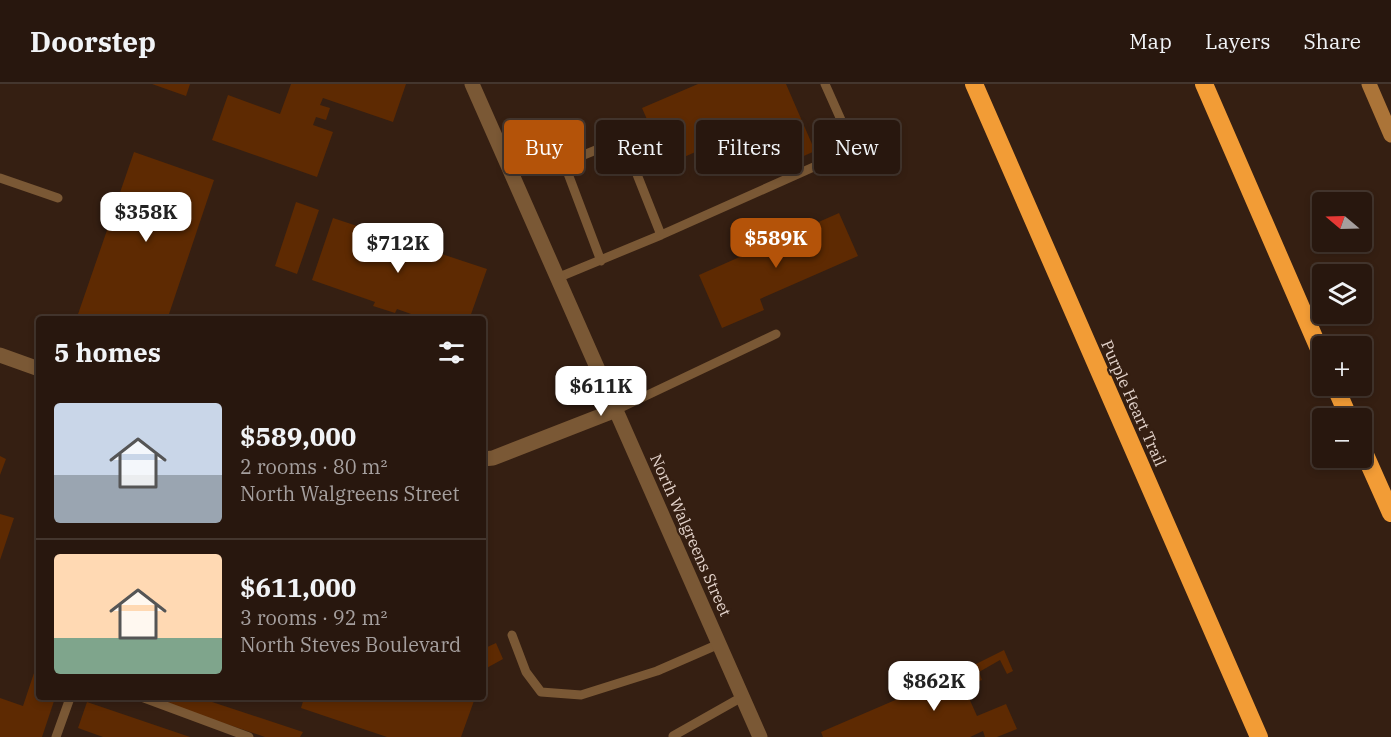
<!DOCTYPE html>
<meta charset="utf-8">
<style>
body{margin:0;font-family:"IBM Plex Serif",serif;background:#34241c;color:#f1f3f6;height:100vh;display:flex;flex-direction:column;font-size:22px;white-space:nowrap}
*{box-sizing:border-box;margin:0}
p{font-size:20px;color:#a59f9e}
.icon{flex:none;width:33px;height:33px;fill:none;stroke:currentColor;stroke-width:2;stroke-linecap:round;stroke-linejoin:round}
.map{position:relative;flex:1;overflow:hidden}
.side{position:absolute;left:36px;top:232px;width:450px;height:384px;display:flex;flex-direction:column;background:#28170e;border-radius:6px;box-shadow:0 3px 9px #0003,0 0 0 2px #44362e}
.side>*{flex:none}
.hud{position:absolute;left:504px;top:36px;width:570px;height:54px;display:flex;gap:12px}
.needle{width:39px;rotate:289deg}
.tools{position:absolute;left:1312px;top:108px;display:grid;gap:12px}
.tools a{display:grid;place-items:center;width:60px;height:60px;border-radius:6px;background:#28170e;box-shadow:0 3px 9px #0003,0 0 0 2px #44362e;font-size:30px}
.price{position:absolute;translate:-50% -51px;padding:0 14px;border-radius:12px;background:#fff;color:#222;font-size:20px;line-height:39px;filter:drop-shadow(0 2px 3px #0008)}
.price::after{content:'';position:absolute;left:50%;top:36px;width:18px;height:14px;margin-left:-9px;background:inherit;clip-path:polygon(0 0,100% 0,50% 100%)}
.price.on{background:#b45309;color:#fff}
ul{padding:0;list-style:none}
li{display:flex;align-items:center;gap:18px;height:150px;padding:0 18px}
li+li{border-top:2px solid #44362e}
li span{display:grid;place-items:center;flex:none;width:168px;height:120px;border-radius:6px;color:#555}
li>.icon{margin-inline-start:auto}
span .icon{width:72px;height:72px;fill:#fffc;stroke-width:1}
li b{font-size:26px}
h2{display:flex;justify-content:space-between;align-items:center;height:72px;padding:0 18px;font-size:26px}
.chip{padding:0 21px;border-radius:6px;background:#28170e;box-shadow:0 3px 9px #0003,0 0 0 2px #44362e;font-size:21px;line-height:54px}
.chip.on{background:#b45309;color:#fff}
header{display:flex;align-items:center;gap:36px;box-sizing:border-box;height:84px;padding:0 30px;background:#28170e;border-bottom:2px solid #44362e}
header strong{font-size:28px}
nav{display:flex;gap:33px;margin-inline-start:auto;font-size:21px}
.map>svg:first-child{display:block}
</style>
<header>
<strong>Doorstep</strong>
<nav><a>Map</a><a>Layers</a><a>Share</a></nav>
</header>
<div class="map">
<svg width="1391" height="653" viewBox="0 0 1391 653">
<rect width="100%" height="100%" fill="#351f12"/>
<path fill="#5e2a02" d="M152 0H190L186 12Z
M291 0H406L393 38 323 14 320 21 330 24 326 36 316 33 313 41 333 48 317 93 212 56 228 11 280 30Z
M698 0H786L815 67 770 87 768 83 759 87 750 67 708 86 700 66 668 80 661 81 658 73 663 72 642 24Z
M134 68 214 96 167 236H76Z
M296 118 319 126 297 190 275 182Z
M839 129 858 172 760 215 764 226 722 244 699 191Z
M333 134 487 185 469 236H428L397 225 395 229 373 222 375 218 312 196Z
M0 372 6 375 0 391Z
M0 430 14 434 0 476Z
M496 559 503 575 483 586V565Z
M1004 566 1013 587 1007 590 1000 576 979 588 982 596 964 603 977 632 1006 620 1017 645 997 653H985L983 647 970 653H823L821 648 958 589Z
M35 586 39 588V614H55L42 653H0V614L23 622Z
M149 614H200L303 648 300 653H265Z
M304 614H475L461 653H387L301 624Z
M87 618 190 653H103L78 644Z"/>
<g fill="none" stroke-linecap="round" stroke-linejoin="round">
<path stroke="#7a5835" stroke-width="9" d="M0 94 58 114
M661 151 854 65 825 0
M557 194 661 151 623 55 564 79 601 177
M616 326 776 250
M512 551 526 588 541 608 581 611 657 587 719 560
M144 614 249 653
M673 652 742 613
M56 653 70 614"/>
<path stroke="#7a5835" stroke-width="15" d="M472 0 760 653
M0 271 39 285
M483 375 493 374 616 326"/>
<path stroke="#ab7438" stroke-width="15" d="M1369 0 1391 51"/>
<path stroke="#f29c36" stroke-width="18" d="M974 0 1259 653
M1204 0 1323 274
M1335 302 1349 334
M1362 364 1391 429"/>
</g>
<g text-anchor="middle" stroke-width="4.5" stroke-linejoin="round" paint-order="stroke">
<g font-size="16" fill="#e4d4cc" stroke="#351f12">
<text transform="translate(1134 319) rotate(66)" y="6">Purple Heart Trail</text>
<text transform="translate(691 451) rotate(66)" y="6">North Walgreens Street</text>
</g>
</g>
</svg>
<div class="tools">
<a><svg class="needle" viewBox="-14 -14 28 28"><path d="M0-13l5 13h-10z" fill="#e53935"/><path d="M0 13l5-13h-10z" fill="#a59f9e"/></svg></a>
<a><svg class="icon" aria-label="layers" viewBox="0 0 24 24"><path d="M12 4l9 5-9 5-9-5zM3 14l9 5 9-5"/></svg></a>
<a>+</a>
<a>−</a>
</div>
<b class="price" style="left:146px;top:159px">$358K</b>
<b class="price on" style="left:776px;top:185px">$589K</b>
<b class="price" style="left:398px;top:190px">$712K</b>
<b class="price" style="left:601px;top:333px">$611K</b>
<b class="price" style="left:934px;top:628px">$862K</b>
<div class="hud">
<a class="chip on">Buy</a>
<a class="chip">Rent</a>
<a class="chip">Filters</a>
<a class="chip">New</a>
</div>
<section class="side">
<h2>5 homes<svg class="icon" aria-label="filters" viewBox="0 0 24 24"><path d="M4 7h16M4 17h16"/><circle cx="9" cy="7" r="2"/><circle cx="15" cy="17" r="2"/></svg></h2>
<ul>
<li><span style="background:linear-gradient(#c9d6e8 60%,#9aa5b1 0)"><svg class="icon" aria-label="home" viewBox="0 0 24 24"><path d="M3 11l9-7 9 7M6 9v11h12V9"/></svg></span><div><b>$589,000</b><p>2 rooms · 80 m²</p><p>North Walgreens Street</p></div></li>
<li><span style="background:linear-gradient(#ffd9b3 70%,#7fa58c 0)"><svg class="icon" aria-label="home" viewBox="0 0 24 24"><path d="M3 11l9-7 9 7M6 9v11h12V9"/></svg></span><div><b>$611,000</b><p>3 rooms · 92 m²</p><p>North Steves Boulevard</p></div></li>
</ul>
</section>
</div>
